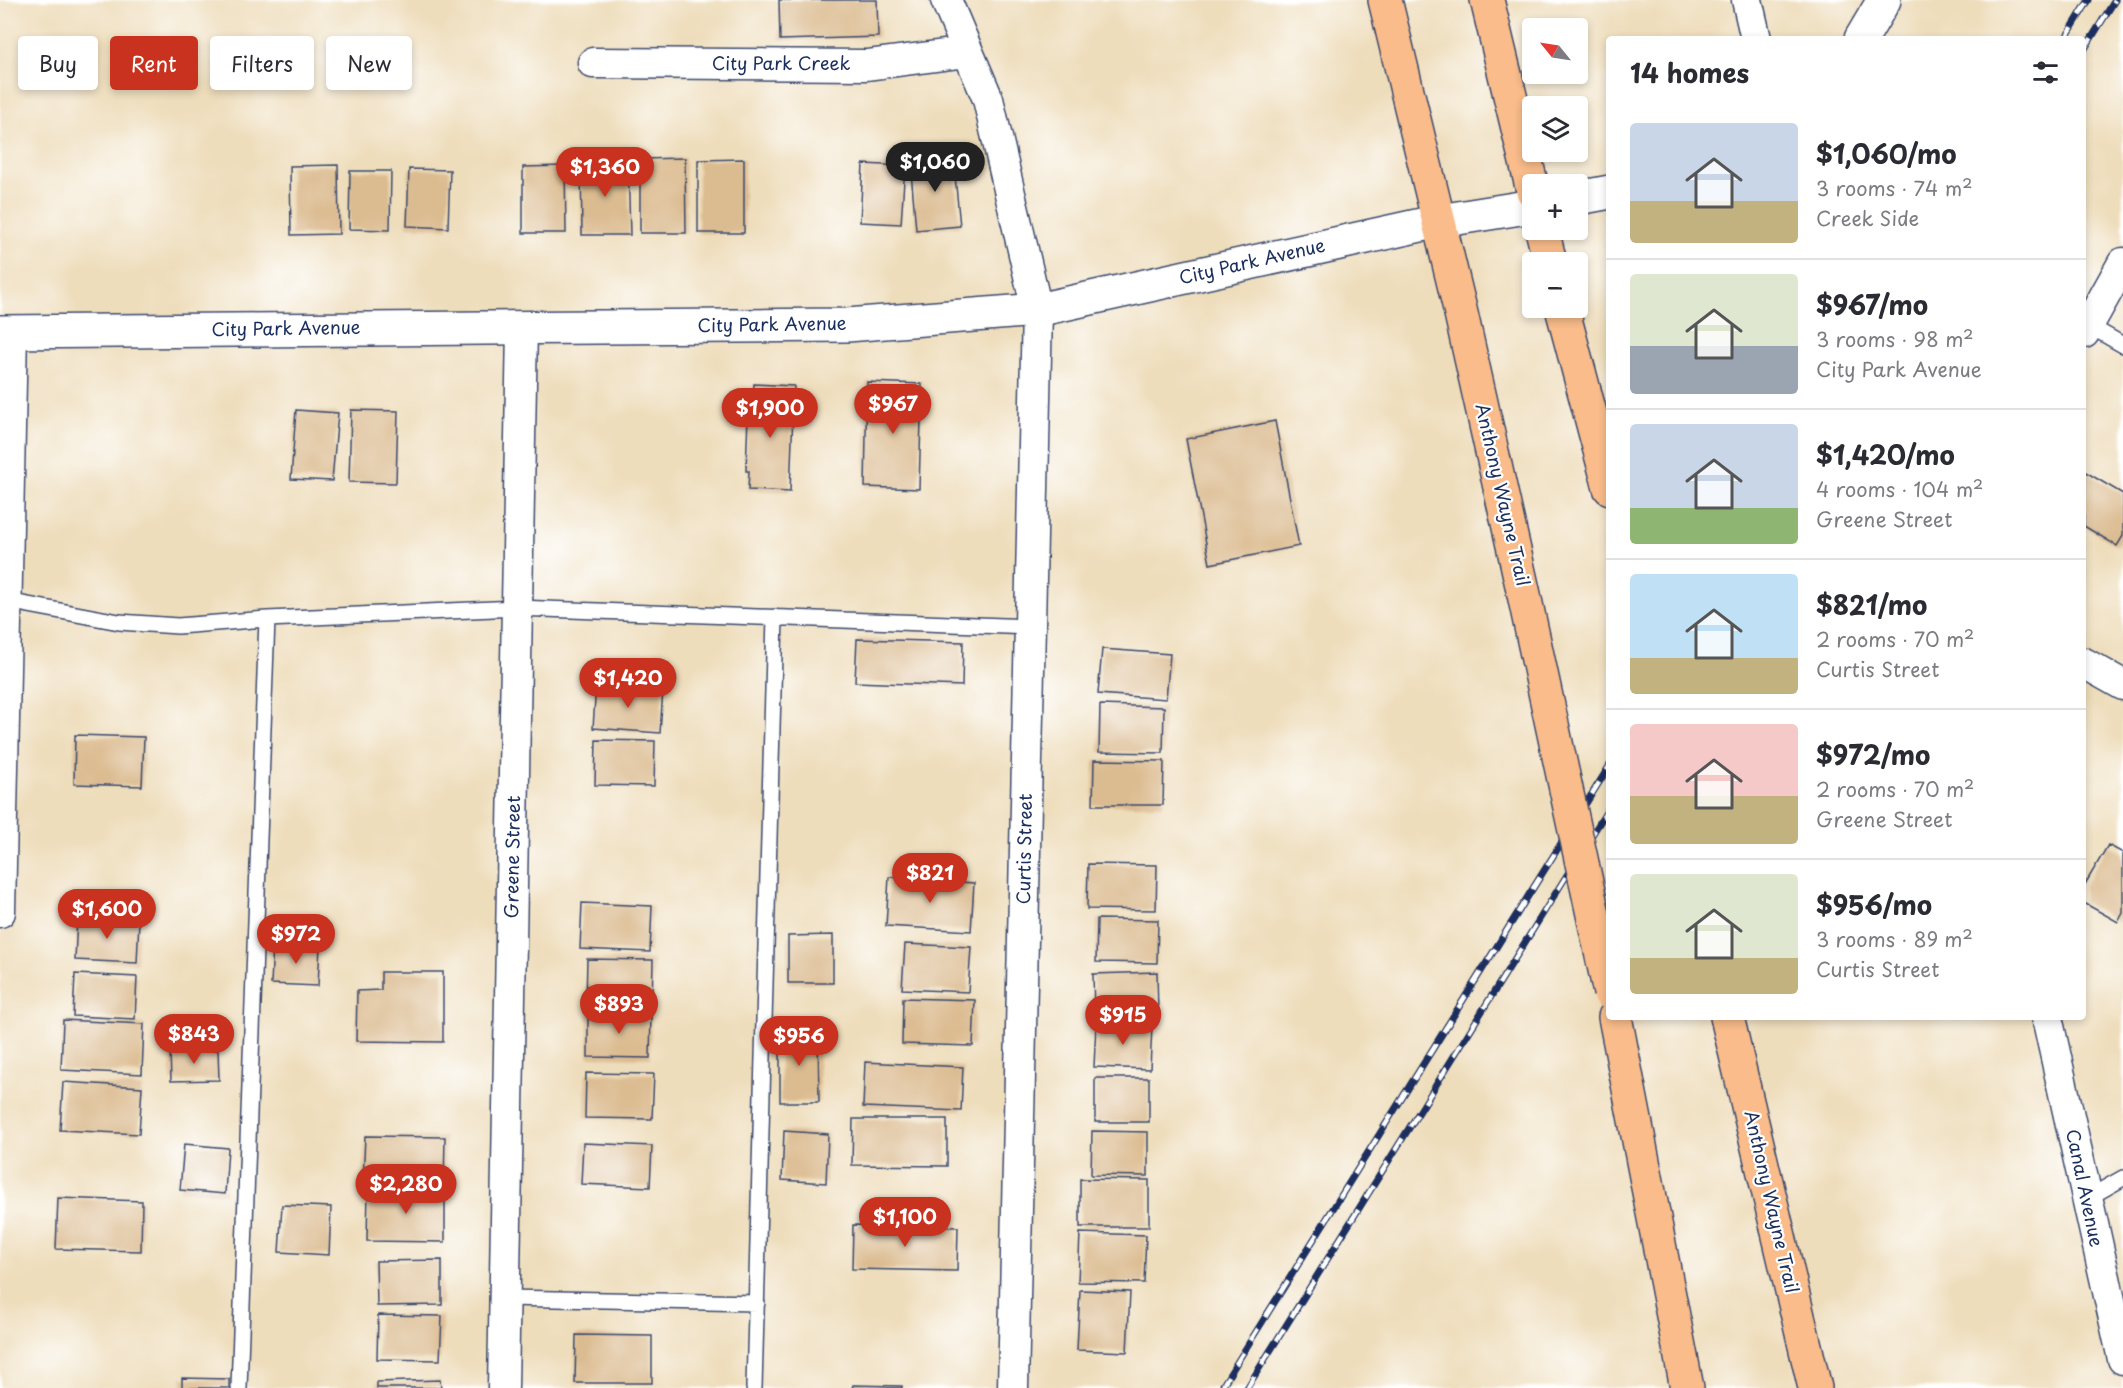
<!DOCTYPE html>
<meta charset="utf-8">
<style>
body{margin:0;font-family:"Playpen Sans",sans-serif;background:#f7f7f7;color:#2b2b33;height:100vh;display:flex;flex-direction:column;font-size:22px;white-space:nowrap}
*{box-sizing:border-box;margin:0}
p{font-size:20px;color:#7c7c81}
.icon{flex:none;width:33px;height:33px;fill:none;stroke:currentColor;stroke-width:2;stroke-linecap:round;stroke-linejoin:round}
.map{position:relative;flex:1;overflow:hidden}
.sheet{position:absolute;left:1606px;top:36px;width:480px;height:984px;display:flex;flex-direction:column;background:#fff;border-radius:6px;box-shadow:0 3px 9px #0003}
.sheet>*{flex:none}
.banner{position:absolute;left:18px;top:36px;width:570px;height:54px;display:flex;gap:12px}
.needle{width:39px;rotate:300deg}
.buttons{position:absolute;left:1522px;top:18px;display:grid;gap:12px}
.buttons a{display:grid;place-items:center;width:66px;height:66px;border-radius:6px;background:#fff;box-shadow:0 3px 9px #0003;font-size:30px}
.price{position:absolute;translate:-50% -51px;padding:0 14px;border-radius:21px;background:#c8321e;color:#fff;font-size:20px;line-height:39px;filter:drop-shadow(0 2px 3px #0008)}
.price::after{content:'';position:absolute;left:50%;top:36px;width:18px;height:14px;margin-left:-9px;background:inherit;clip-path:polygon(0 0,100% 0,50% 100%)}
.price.active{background:#222;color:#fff}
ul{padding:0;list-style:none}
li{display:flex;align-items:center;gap:18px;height:150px;padding:0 24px}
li+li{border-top:2px solid #e1e1e2}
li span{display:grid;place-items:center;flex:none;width:168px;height:120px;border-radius:6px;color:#555}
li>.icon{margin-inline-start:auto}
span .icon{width:72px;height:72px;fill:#fffc;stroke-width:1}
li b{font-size:26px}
h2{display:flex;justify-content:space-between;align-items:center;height:72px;padding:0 24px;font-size:26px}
.tag{padding:0 21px;border-radius:6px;background:#fff;box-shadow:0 3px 9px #0003;font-size:21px;line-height:54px}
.tag.active{background:#c8321e;color:#fff}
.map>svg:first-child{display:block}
</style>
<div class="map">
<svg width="2123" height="1388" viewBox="0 0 2123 1388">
<rect width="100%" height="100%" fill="#fff"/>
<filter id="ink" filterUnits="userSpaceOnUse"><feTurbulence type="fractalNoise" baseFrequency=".0167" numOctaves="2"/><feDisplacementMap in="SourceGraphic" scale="12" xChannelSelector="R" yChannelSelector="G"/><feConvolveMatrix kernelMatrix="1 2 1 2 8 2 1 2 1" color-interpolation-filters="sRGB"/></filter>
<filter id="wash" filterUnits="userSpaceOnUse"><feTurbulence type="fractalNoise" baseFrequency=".008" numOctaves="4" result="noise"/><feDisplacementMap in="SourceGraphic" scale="24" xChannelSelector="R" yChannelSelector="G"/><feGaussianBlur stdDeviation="1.35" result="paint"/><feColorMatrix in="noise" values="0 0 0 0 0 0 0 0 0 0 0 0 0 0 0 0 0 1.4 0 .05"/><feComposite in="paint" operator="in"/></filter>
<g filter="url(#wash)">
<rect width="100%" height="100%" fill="#edb"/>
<g id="blocks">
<path fill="#dbbb90" d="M779 0H877L878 37 780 40Z
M953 156 960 226 916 230 910 160Z
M685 158 686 233H640V159Z
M744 159V233H698V160Z
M628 161 630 235H582L581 162Z
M863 164 905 166 901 224 860 222Z
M338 165 339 234 291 235 290 166Z
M565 166 566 233H523V167Z
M409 169 450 170 448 228 407 226Z
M350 171H391L390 230 349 229Z
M867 382 922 384 919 489 865 487Z
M754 384 794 386 790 492 748 490 749 471H746L748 415H752Z
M296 410 338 413 332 481 291 479Z
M351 410 398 411 396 483 349 482Z
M1275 421 1299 546 1210 564 1186 439Z
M2084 471 2123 494V536L2117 546 2084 526Z
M857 639 963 642 962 686 855 682Z
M1102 649 1170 654 1166 699 1098 694Z
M596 685 663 690 660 733 593 728Z
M1100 705 1164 707 1163 753 1099 752Z
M75 735 144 737 142 786 74 784Z
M596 740 655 741 654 786 595 785Z
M1094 760 1164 761 1163 805H1093Z
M2108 845 2123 853V913L2118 922 2084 903V886Z
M1088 864 1157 865 1156 910 1087 909Z
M889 877 974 883 971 931 886 926Z
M582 903 652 906 650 952 580 949Z
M77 918 139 920 137 963 75 960Z
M1097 919 1158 920 1157 963 1096 962Z
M833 935V983H788V936Z
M273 944 320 945 318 986 271 984Z
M905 944 971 947 968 992 902 989Z
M587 959 653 960 652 1004 586 1003Z
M381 972H443V1042L356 1041 357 991 381 990Z
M1157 972 1158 1013 1094 1014 1093 974Z
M75 974 137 977 135 1019 73 1016Z
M903 998 975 1000 973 1046 902 1044Z
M588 1013 651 1014 650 1058 588 1057Z
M63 1020 144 1024 142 1074 61 1070Z
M1096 1024 1152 1026 1150 1069 1094 1067Z
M780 1031H818L819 1102H780Z
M170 1050H218L219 1080 171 1081Z
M865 1062 963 1067 961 1111 863 1107Z
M586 1073 654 1074 652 1119 585 1118Z
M1095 1078H1149V1122H1095Z
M63 1082 142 1087 139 1134 60 1130Z
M853 1119H947V1166L852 1165Z
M784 1131 828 1134 826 1183 782 1180Z
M1092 1131 1148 1132V1176L1091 1175Z
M365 1136 445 1137 444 1185 363 1183Z
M583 1143 652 1146 650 1187 581 1184Z
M184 1144 228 1148 225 1194 180 1190Z
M1080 1179 1149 1180V1227H1080Z
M368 1188 445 1189V1242L367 1241Z
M58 1198 142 1201 141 1251 56 1249Z
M282 1205 331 1207 329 1255 279 1252Z
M853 1225 958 1227 957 1271 852 1269Z
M1080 1233 1146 1235 1144 1283 1078 1282Z
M442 1260V1305L377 1306 376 1261Z
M1080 1290 1130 1292 1127 1352 1077 1350Z
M378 1315 442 1316 440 1360 377 1359Z
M576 1335 652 1336V1383H575Z
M182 1378 229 1379V1388H182Z
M440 1380 441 1388H377V1382Z
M853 1385 902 1386V1388H852Z"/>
</g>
</g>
<g filter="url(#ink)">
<use href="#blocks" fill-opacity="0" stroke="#3b496c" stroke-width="1.5"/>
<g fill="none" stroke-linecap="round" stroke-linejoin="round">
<defs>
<path id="service" d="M2088 325 2123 345
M7 601 119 622 178 626 267 619 517 608 1030 627
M2086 1199 2123 1178
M505 1298 757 1303
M239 1388 267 619
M754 1388 775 617"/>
<path id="minor" d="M946 0 988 99 1037 310 1013 1388
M1747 0 1756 39
M593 63 867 65 967 52
M2084 333 2123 263
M2084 663 2123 685
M0 912 12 332
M2047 1017 2123 1359
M503 1388 522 327"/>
<path id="tertiary" d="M1861 39 1884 0
M1578 198 1610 192
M0 332 847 325 1037 310 1439 221 1533 206"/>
<path id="trunk" d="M1385 0 1460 309 1523 590
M1487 0 1533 191
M1542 230 1550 262
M1562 308 1610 488
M1615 1017 1687 1388
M1727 1017 1815 1388"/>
</defs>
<use href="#service" stroke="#3b496c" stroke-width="18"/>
<use href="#minor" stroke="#3b496c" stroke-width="33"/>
<use href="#tertiary" stroke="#3b496c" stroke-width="36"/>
<use href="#trunk" stroke="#3b496c" stroke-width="36"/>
<use href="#service" stroke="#fff" stroke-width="15"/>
<use href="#minor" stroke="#fff" stroke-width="30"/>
<use href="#tertiary" stroke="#fff" stroke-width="33"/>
<use href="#trunk" stroke="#f9bc8a" stroke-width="33"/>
<defs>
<path id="rail" d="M2065 39 2089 0
M2084 50 2115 0
M1221 1388 1610 765
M1247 1388 1610 806"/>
</defs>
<use href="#rail" stroke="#1b2f5e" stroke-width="7"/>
<use href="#rail" stroke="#fff" stroke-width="4.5" stroke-dasharray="14" stroke-linecap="butt"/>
<defs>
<path id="trunk-bridge" d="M1523 590 1610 993"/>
</defs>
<use href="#trunk-bridge" stroke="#3b496c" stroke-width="36" stroke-linecap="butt"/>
<use href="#trunk-bridge" stroke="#f9bc8a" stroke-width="33"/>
</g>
</g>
<g text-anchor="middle" stroke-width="4.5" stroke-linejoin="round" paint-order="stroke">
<g font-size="18" fill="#1b2f5e" stroke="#fff">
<text x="781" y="70">City Park Creek</text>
<text transform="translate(1252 262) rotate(-13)" y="6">City Park Avenue</text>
<text transform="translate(772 325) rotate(-1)" y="6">City Park Avenue</text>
<text transform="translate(286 329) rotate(-1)" y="6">City Park Avenue</text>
<text transform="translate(1502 495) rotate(77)" y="6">Anthony Wayne Trail</text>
<text transform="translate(1025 849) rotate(-89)" y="6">Curtis Street</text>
<text transform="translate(513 857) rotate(-89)" y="6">Greene Street</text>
<text transform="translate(2084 1188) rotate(78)" y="6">Canal Avenue</text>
<text transform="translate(1771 1202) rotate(77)" y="6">Anthony Wayne Trail</text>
</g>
</g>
</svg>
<div class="buttons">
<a><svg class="needle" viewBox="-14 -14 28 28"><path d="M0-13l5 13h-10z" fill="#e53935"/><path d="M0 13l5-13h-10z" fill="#7c7c81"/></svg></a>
<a><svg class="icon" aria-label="layers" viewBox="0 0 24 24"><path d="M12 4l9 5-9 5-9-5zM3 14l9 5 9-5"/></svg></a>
<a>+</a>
<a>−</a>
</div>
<b class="price active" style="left:935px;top:193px">$1,060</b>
<b class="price" style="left:605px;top:198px">$1,360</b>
<b class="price" style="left:893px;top:435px">$967</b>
<b class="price" style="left:770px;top:439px">$1,900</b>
<b class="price" style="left:628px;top:709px">$1,420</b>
<b class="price" style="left:930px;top:904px">$821</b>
<b class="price" style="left:107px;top:940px">$1,600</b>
<b class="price" style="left:296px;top:965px">$972</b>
<b class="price" style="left:619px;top:1035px">$893</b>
<b class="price" style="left:1123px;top:1046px">$915</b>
<b class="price" style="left:194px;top:1065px">$843</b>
<b class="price" style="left:799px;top:1067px">$956</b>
<b class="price" style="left:406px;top:1215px">$2,280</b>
<b class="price" style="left:905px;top:1248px">$1,100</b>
<div class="banner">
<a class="tag">Buy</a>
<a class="tag active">Rent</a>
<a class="tag">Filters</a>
<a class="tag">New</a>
</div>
<section class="sheet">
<h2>14 homes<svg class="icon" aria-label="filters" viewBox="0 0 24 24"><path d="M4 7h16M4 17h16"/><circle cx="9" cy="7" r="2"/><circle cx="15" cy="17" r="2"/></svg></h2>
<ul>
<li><span style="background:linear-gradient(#c9d6e8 65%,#c2b280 0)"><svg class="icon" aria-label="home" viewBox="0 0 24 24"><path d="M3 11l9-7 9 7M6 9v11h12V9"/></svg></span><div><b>$1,060/mo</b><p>3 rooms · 74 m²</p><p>Creek Side</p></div></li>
<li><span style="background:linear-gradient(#dfe7d0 60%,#9aa5b1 0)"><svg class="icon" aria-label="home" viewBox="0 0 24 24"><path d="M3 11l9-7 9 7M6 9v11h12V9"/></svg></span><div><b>$967/mo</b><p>3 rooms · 98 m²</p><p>City Park Avenue</p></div></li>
<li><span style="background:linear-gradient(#c9d6e8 70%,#8fb573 0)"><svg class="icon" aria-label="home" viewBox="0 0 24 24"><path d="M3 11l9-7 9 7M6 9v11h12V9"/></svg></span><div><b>$1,420/mo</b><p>4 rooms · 104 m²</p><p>Greene Street</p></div></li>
<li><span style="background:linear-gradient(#bfe0f5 70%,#c2b280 0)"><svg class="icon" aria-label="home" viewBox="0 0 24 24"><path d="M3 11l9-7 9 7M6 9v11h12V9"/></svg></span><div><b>$821/mo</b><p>2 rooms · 70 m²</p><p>Curtis Street</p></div></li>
<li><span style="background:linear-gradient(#f6c9c9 60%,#c2b280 0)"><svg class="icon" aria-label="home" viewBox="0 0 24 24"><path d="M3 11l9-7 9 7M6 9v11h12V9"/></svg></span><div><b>$972/mo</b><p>2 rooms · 70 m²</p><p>Greene Street</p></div></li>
<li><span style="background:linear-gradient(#dfe7d0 70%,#c2b280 0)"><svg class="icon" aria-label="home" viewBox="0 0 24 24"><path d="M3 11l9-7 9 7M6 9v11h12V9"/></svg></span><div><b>$956/mo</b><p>3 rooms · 89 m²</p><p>Curtis Street</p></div></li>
</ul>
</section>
</div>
